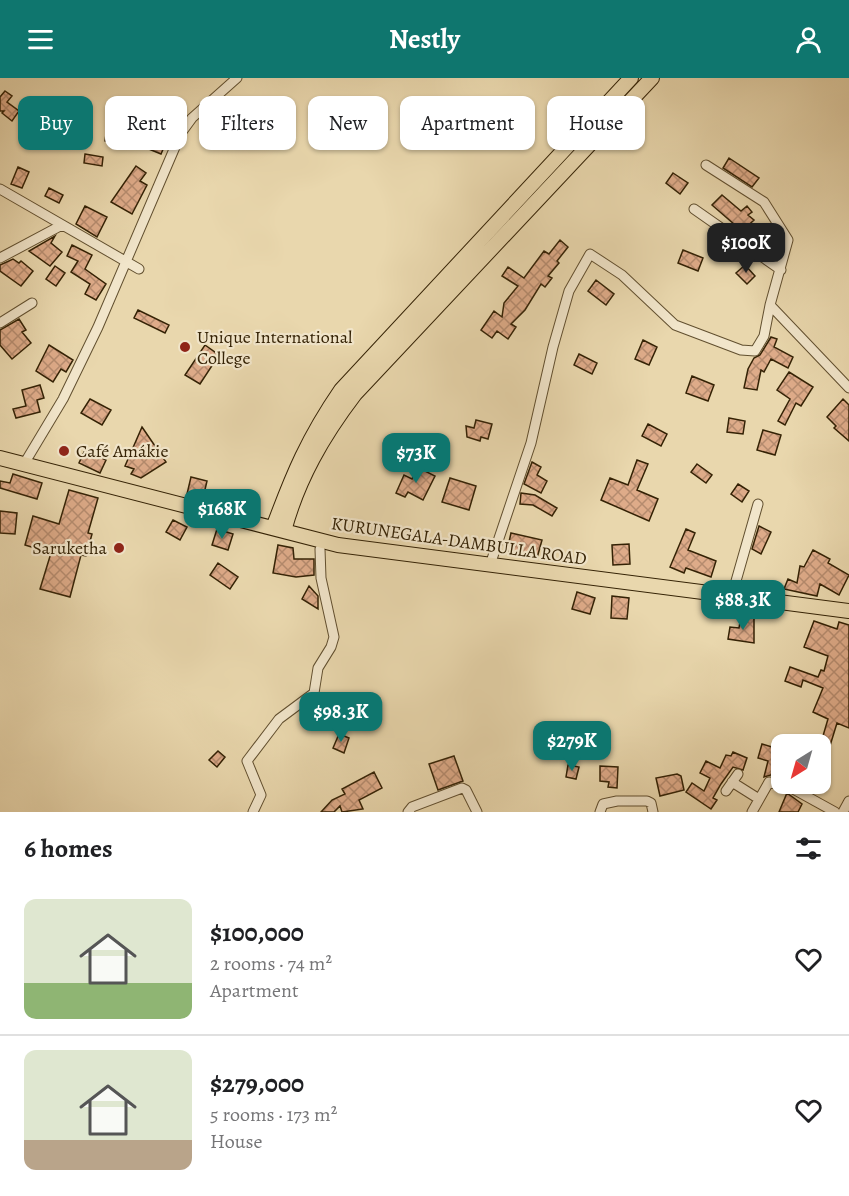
<!DOCTYPE html>
<meta charset="utf-8">
<style>
body{margin:0;font-family:Alegreya,serif;background:#f2f2f2;color:#202124;height:100vh;display:flex;flex-direction:column;font-size:22px;white-space:nowrap}
*{box-sizing:border-box;margin:0}
p{font-size:20px;color:#757577}
.icon{flex:none;width:33px;height:33px;fill:none;stroke:currentColor;stroke-width:2;stroke-linecap:round;stroke-linejoin:round}
.map{position:relative;height:734px;overflow:hidden}
.sheet{display:flex;flex-direction:column;background:#fff;flex:1}
.sheet>*{flex:none}
.banner{position:absolute;left:18px;top:18px;width:813px;height:54px;display:flex;gap:12px}
.needle{width:39px;rotate:217deg}
.controls{position:absolute;left:771px;top:656px;display:grid;gap:12px}
.controls a{display:grid;place-items:center;width:60px;height:60px;border-radius:12px;background:#fff;box-shadow:0 2px 4px #0004;font-size:30px}
.price{position:absolute;translate:-50% -51px;padding:0 14px;border-radius:12px;background:#0f766e;color:#fff;font-size:20px;line-height:39px;filter:drop-shadow(0 2px 3px #0008)}
.price::after{content:'';position:absolute;left:50%;top:36px;width:18px;height:14px;margin-left:-9px;background:inherit;clip-path:polygon(0 0,100% 0,50% 100%)}
.price.selected{background:#222;color:#fff}
ul{padding:0;list-style:none}
li{display:flex;align-items:center;gap:18px;height:150px;padding:0 24px}
li+li{border-top:2px solid #e0e0e0}
li span{display:grid;place-items:center;flex:none;width:168px;height:120px;border-radius:12px;color:#555}
li>.icon{margin-inline-start:auto}
span .icon{width:72px;height:72px;fill:#fffc;stroke-width:1}
li b{font-size:26px}
h2{display:flex;justify-content:space-between;align-items:center;height:72px;padding:0 24px;font-size:26px}
.chip{padding:0 21px;border-radius:12px;background:#fff;box-shadow:0 2px 4px #0004;font-size:21px;line-height:54px}
.chip.selected{background:#0f766e;color:#fff}
header{display:flex;justify-content:space-between;align-items:center;height:78px;padding:0 24px;background:#0f766e;color:#fff;font-size:27px;font-weight:600}
.map>svg:first-child{display:block}
</style>
<header><svg class="icon" aria-label="menu" viewBox="0 0 24 24"><path d="M4 6h16M4 12h16M4 18h16"/></svg>Nestly<svg class="icon" aria-label="person" viewBox="0 0 24 24"><circle cx="12" cy="8" r="4"/><path d="M4 21q1-7 8-7t8 7"/></svg></header>
<div class="map">
<svg width="849" height="734" viewBox="0 0 849 734">
<defs>
<pattern id="building-cross-hatch" width="8" height="8" patternUnits="userSpaceOnUse" patternTransform="scale(1.5)"><rect width="8" height="8" fill="#deab89"/><path d="M0 0l8 8M0 8l8-8" fill="none" stroke="#b58b6e"/></pattern>
</defs>
<rect width="100%" height="100%" fill="#e9d7ad"/>
<filter id="stains"><feTurbulence type="fractalNoise" baseFrequency=".00333" numOctaves="4"/><feColorMatrix values="0 0 0 0 .2 0 0 0 0 .09 0 0 0 0 .02 0 0 0 .5 -.17"/></filter>
<radialGradient id="worn" r=".72"><stop offset=".6" stop-color="#630" stop-opacity="0"/><stop offset="1" stop-color="#630" stop-opacity=".3"/></radialGradient>
<path fill="url(#building-cross-hatch)" stroke="#342205" stroke-width="1.5" d="M5 13 12 18 7 24 19 33 12 43 2 35 4 33H0V19Z
M50 39 65 47 59 58 45 50Z
M79 46 91 50 86 64 74 59Z
M107 50 126 52 124 66 105 63Z
M150 55 167 62 161 76 144 69Z
M85 76 103 79 102 88 84 85Z
M729 80 759 100 752 109 723 90Z
M136 88 146 95 140 103 147 107 132 136 111 124Z
M18 89 29 94 22 110 11 106Z
M673 95 688 105 680 116 666 105Z
M49 110 63 117 59 125 45 118Z
M722 117 741 133 747 128 752 134 748 137 754 142 742 153 712 127Z
M85 128 107 139 97 159 76 146Z
M762 148 773 157 763 169 753 160Z
M55 158 51 165 62 174 50 188 29 173Z
M560 162 568 169 557 183 559 185 548 198 552 200 545 209 541 206 525 232 511 246 516 249 508 261 497 253 492 260 481 252 494 233 502 239 504 225 518 208 502 198 508 189 524 200 544 173 549 176Z
M72 167 92 177 85 191 106 206 96 222 85 216 90 206 71 194 78 183 67 178Z
M683 172 703 180 698 193 678 185Z
M13 181 19 185 21 183 33 193 21 208 0 193V187Z
M745 187 755 198 747 206 736 195Z
M55 188 65 195 56 208 46 201Z
M596 202 614 216 606 227 588 213Z
M138 232 169 247 165 255 134 240Z
M19 241 26 252 22 254 31 265 12 281 0 267V252Z
M771 259 777 261 774 269 793 279 788 290 771 281 764 294 761 292 757 312 744 310 748 291 754 280 760 277Z
M643 262 657 269 649 287 635 281Z
M49 267 73 282 66 294 61 291 53 304 36 293Z
M205 267 219 277 200 306 185 297Z
M579 276 597 285 592 296 574 287Z
M789 294 813 309 801 328 796 325 785 347 778 343 790 321 777 312Z
M692 298 714 307 708 323 686 315Z
M40 307 44 320 37 322 40 334 16 340 13 331 26 328 22 312Z
M90 321 111 332 102 347 81 335Z
M843 321 849 327V363L834 350 836 348 827 339Z
M729 340 745 343 743 356 727 354Z
M476 342 492 346 488 361 481 359 480 363 467 359 466 348 474 350Z
M648 346 667 356 661 368 642 358Z
M142 349 166 384 141 400 131 396 134 391 125 388Z
M763 352 781 357 775 377 757 372Z
M85 372 106 382 100 395 79 385Z
M637 382 648 386 637 412 658 421 649 443 601 422 610 400 628 407Z
M532 384 541 389 537 397 547 403 541 415 524 406Z
M697 386 712 397 706 405 691 394Z
M417 389 435 398 423 422 408 414 405 419 396 415 404 397 412 401Z
M13 396 42 405 37 421 0 410V403L10 405Z
M191 399 207 403 203 420 187 416Z
M450 400 476 408 469 432 442 424Z
M738 406 749 413 742 424 731 416Z
M69 412 98 420 88 455 92 456 86 478 81 477 70 519 40 511 51 475 25 467 33 438 59 446Z
M521 415 535 417 557 430 552 438 533 427 520 426Z
M0 433 17 435 15 456 0 455Z
M173 442 187 449 180 462 166 454Z
M759 448 771 454 761 476 752 471Z
M217 451 233 456 228 472 212 467Z
M686 451 695 455 688 472 716 483 711 499 686 490 684 495 670 489Z
M511 455 542 462 537 480 507 473Z
M629 466 630 486 613 487 612 467Z
M278 467 293 470 294 481H314V497L296 499 273 495Z
M813 472 830 481 828 485 849 497 839 517 820 506 817 518 784 511 788 501 797 505 800 488 804 489Z
M218 485 238 499 230 511 210 497Z
M309 508 318 518V531L302 521Z
M577 514 595 520 590 536 572 531Z
M612 518 629 520 627 541 611 540Z
M741 538 754 540V565L728 561 730 549 739 550Z
M814 543 837 551 839 544 849 547V650L837 645 829 671 820 668 828 641 813 634 823 610 803 602 801 609 785 603 790 589 818 599 821 592 824 593 828 578 804 569Z
M339 656 349 660 344 675 333 670Z
M762 666 782 672 780 687 775 685 771 697 764 699 768 683 758 680Z
M218 673 225 679 217 689 209 682Z
M733 674 747 680 743 692 733 689 721 706 713 720 717 722 711 731 686 714 692 705 704 713 710 700 700 695 706 683 720 690 726 677 731 678Z
M454 678 463 703 438 712 429 686Z
M568 687 579 689 576 701 566 699Z
M600 688 618 689 617 710 608 709 609 704 600 703Z
M374 694 382 710 359 722 363 731 342 734 340 728 334 734H321L332 722 345 716 342 711Z
M677 696 681 698 684 712 660 718 656 700Z
M787 715 802 726 798 734H779Z"/>
<g fill="none" stroke-linecap="round" stroke-linejoin="round">
<defs>
<path id="minor" d="M706 87 764 124 788 162 770 227 849 310
M0 111 139 191
M694 131 781 192
M0 180 62 147
M0 245 32 225
M24 386 63 321 98 249 181 55 192 40 237 0
M490 487 531 365 553 269 569 213 590 176 622 197 675 247 741 272 755 273 764 258 770 227
M732 517 758 426
M732 704 759 721
M726 713 738 696
M253 734 261 717 247 683 279 641 314 615 318 590 331 569 334 559 321 500 320 471
M408 734 412 729 462 710 466 712 477 734
M600 734 603 726 617 723H647L651 725 653 734
M752 734 769 704 786 707 835 734
M843 734 849 723"/>
<path id="highway" d="M0 380 338 467 849 533
M273 450C293 396 308 360 341 312L631 0
M284 453C298 401 323 358 355 316L652 0"/>
</defs>
<use href="#minor" stroke="#614f2f" stroke-width="11"/>
<use href="#highway" stroke="#342205" stroke-width="16"/>
<use href="#minor" stroke="#f1e5ca" stroke-width="9"/>
<use href="#highway" stroke="#e9d7ad" stroke-width="14"/>
</g>
<g fill="#8f2418" stroke="#f1e5ca" stroke-width="2">
<circle cx="185" cy="269" r="6"/>
<circle cx="64" cy="373" r="6"/>
<circle cx="119" cy="470" r="6"/>
</g>
<g text-anchor="middle" stroke-width="4.5" stroke-linejoin="round" paint-order="stroke">
<g font-size="18" fill="#342205" stroke="#f1e5ca" text-anchor="start">
<text x="197" y="265">Unique International<tspan x="197" dy="21">College</tspan></text>
<text x="76" y="379">Café Amákie</text>
<text x="107" y="476" text-anchor="end">Saruketha</text>
</g>
<g font-size="18" fill="#342205" stroke="#f1e5ca">
<text transform="translate(459 463) rotate(8)" y="6">KURUNEGALA-DAMBULLA ROAD</text>
</g>
</g>
<rect width="100%" height="100%" filter="url(#stains)"/>
<rect width="100%" height="100%" fill="url(#worn)"/>
</svg>
<div class="controls">
<a><svg class="needle" viewBox="-14 -14 28 28"><path d="M0-13l5 13h-10z" fill="#e53935"/><path d="M0 13l5-13h-10z" fill="#757577"/></svg></a>
</div>
<b class="price selected" style="left:746px;top:196px">$100K</b>
<b class="price" style="left:416px;top:406px">$73K</b>
<b class="price" style="left:222px;top:462px">$168K</b>
<b class="price" style="left:743px;top:553px">$88.3K</b>
<b class="price" style="left:341px;top:665px">$98.3K</b>
<b class="price" style="left:572px;top:694px">$279K</b>
<div class="banner">
<a class="chip selected">Buy</a>
<a class="chip">Rent</a>
<a class="chip">Filters</a>
<a class="chip">New</a>
<a class="chip">Apartment</a>
<a class="chip">House</a>
</div>
</div>
<section class="sheet">
<h2>6 homes<svg class="icon" aria-label="filters" viewBox="0 0 24 24"><path d="M4 7h16M4 17h16"/><circle cx="9" cy="7" r="2"/><circle cx="15" cy="17" r="2"/></svg></h2>
<ul>
<li><span style="background:linear-gradient(#dfe7d0 70%,#8fb573 0)"><svg class="icon" aria-label="home" viewBox="0 0 24 24"><path d="M3 11l9-7 9 7M6 9v11h12V9"/></svg></span><div><b>$100,000</b><p>2 rooms · 74 m²</p><p>Apartment</p></div><svg class="icon" aria-label="heart" viewBox="0 0 24 24"><path d="M12 20l-8-8c-3-5 5-10 8-4 3-6 11-1 8 4z"/></svg></li>
<li><span style="background:linear-gradient(#dfe7d0 75%,#b9a48a 0)"><svg class="icon" aria-label="home" viewBox="0 0 24 24"><path d="M3 11l9-7 9 7M6 9v11h12V9"/></svg></span><div><b>$279,000</b><p>5 rooms · 173 m²</p><p>House</p></div><svg class="icon" aria-label="heart" viewBox="0 0 24 24"><path d="M12 20l-8-8c-3-5 5-10 8-4 3-6 11-1 8 4z"/></svg></li>
</ul>
</section>
